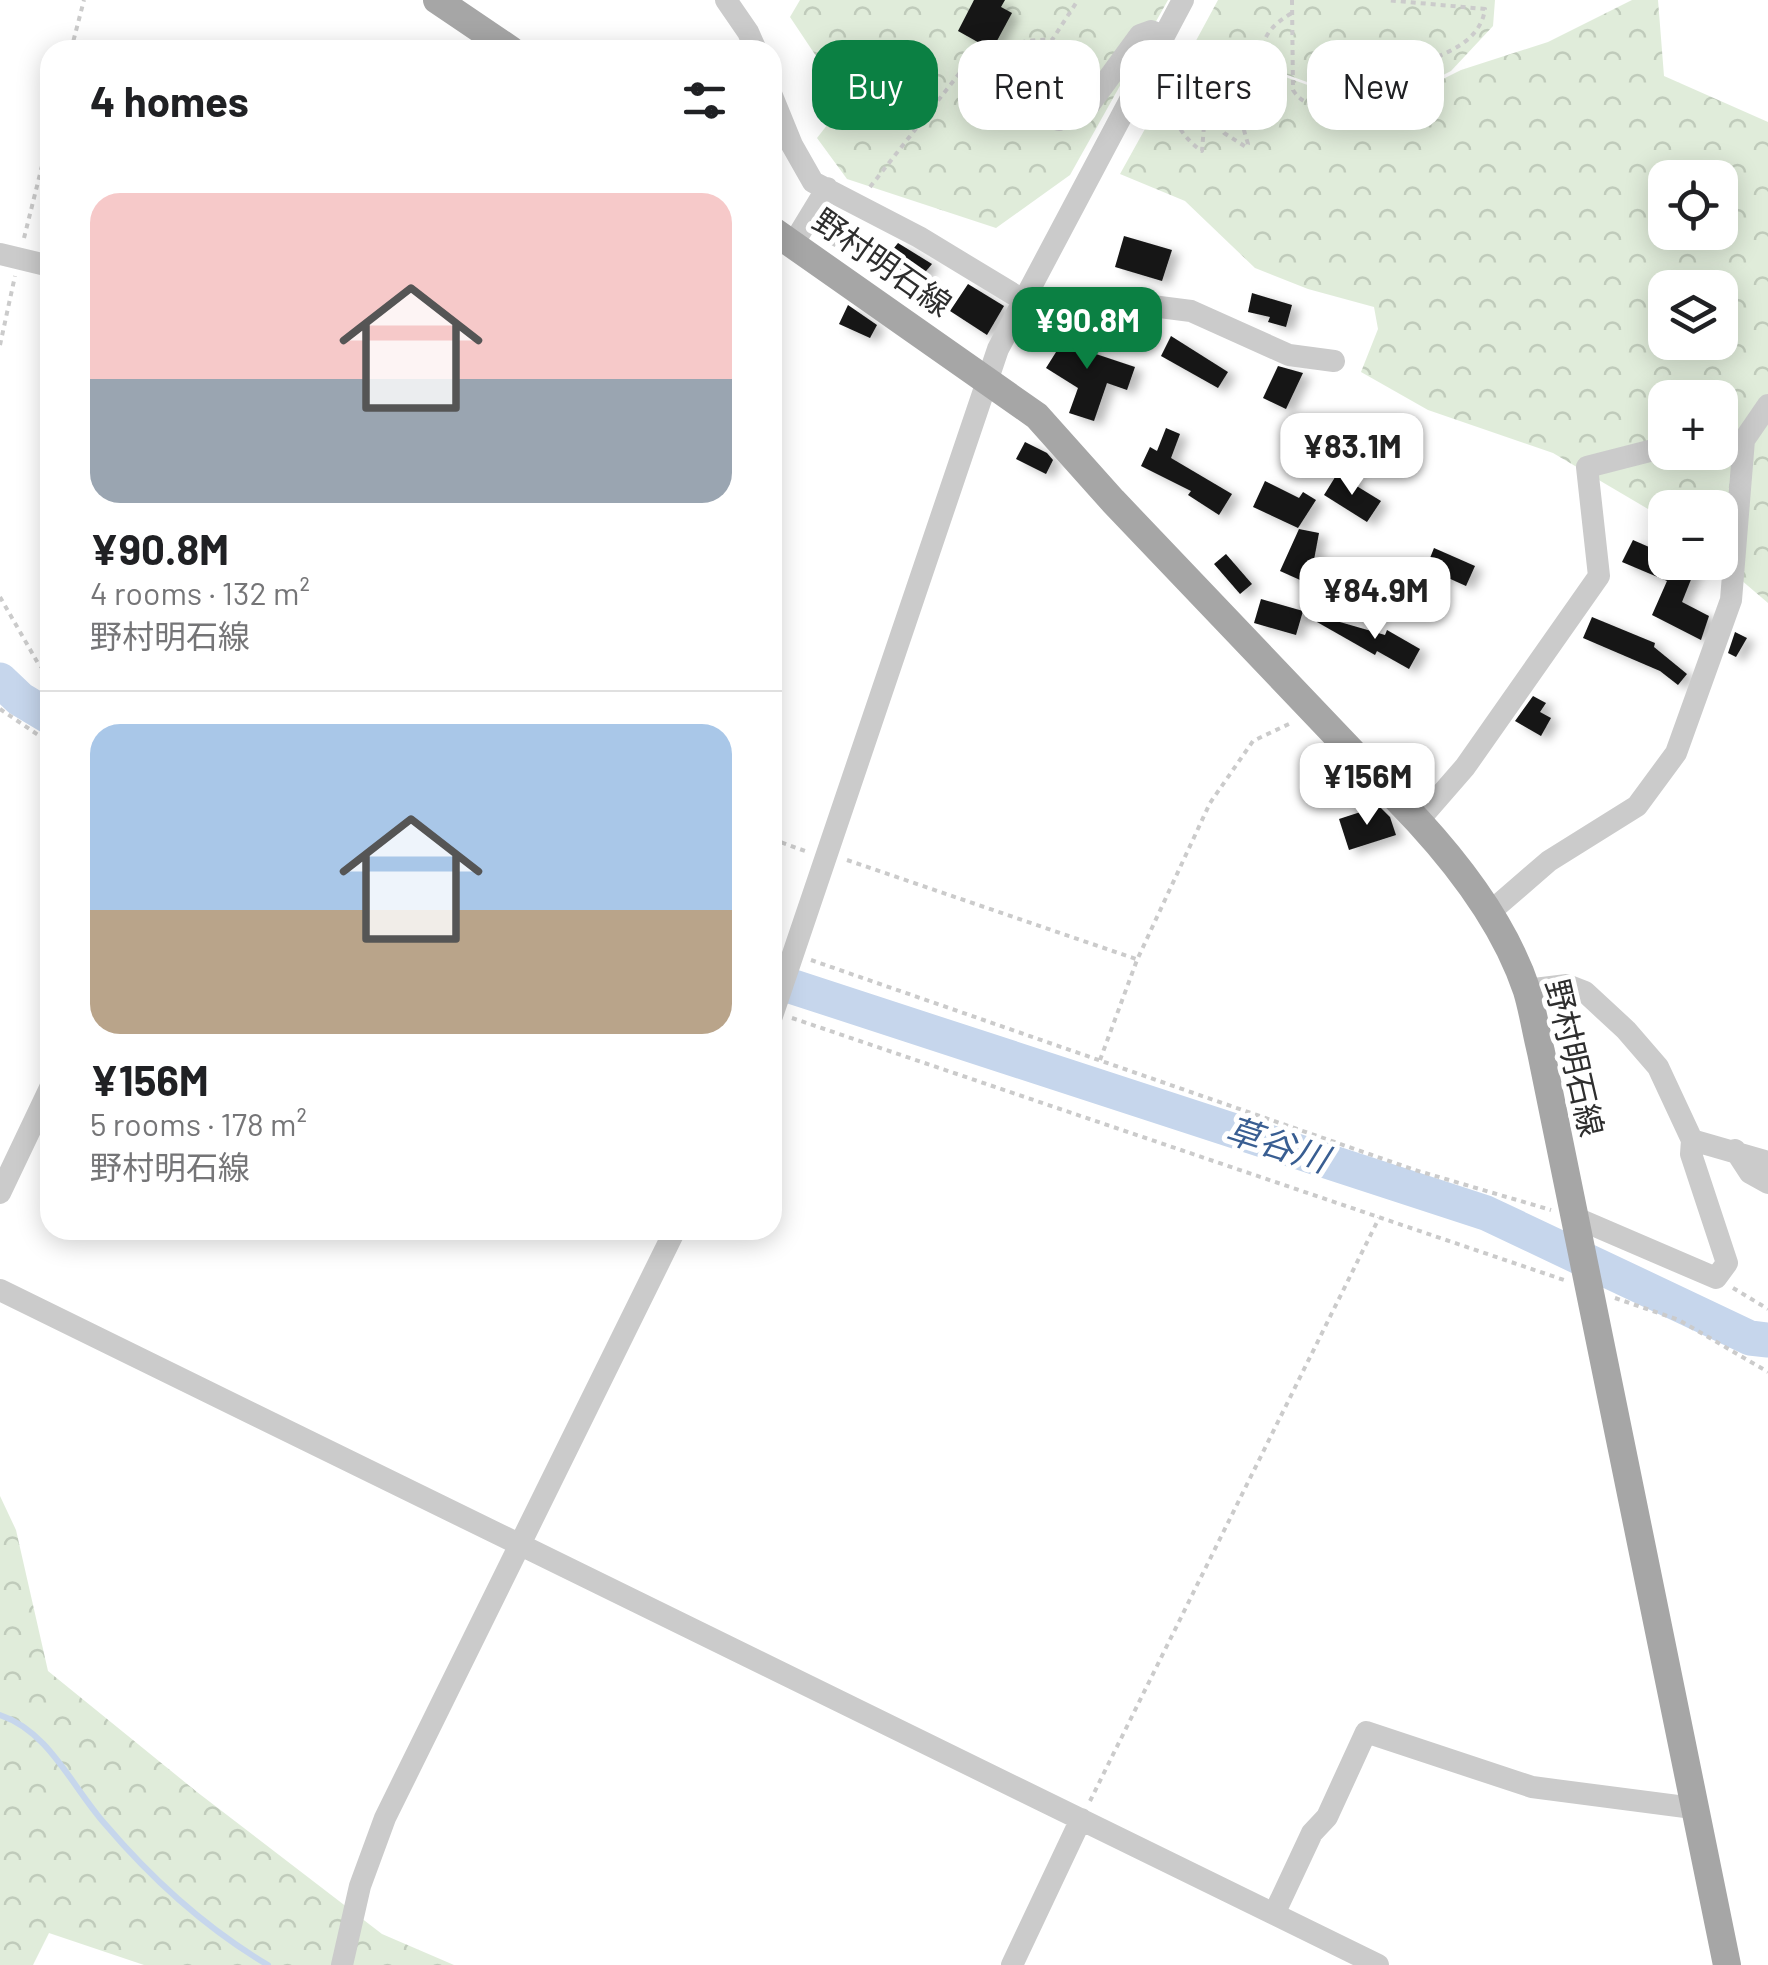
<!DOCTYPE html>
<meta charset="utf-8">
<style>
body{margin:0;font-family:Barlow,"Noto Sans JP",sans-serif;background:#f2f2f2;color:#202124;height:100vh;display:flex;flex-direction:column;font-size:38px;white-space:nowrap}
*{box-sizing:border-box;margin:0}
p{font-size:32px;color:#757577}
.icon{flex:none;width:55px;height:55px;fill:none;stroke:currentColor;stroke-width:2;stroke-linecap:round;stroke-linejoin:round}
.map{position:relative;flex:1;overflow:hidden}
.panel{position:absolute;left:40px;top:40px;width:742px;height:1200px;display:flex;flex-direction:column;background:#fff;border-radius:30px;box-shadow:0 5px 25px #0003}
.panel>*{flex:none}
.top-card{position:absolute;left:812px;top:40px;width:805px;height:90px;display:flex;gap:20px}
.controls{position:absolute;left:1648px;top:160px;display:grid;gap:20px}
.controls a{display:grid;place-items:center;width:90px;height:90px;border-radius:20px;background:#fff;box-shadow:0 5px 25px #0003;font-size:50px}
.price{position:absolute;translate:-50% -85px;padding:0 22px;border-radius:20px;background:#fff;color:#222;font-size:32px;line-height:65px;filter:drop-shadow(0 2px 5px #0008)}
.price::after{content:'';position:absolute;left:50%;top:60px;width:30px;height:22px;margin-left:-15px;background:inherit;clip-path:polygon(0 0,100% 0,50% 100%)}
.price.active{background:#0b8043;color:#fff}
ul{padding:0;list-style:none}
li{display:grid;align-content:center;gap:20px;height:530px;padding:0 50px}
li+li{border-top:2px solid #e0e0e0}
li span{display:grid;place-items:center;height:310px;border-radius:30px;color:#555}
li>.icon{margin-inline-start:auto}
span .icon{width:180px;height:180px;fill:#fffc;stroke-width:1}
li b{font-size:42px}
h2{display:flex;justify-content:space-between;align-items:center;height:120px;padding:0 50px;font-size:42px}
.chip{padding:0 35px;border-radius:30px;background:#fff;box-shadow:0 5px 25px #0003;font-size:35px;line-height:90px}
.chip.active{background:#0b8043;color:#fff}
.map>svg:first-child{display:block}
</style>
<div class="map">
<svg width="1768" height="1965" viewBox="0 0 1768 1965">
<defs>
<pattern id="forest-crowns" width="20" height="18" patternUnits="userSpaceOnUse" patternTransform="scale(2.5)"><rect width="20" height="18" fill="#e0ecda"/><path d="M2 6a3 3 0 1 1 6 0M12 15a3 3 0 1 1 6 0" fill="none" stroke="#c0cbbb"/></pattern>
<filter id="shadow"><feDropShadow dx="8" dy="4.5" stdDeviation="5" flood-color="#0004"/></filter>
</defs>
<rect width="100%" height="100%" fill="#fff"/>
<path fill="url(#forest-crowns)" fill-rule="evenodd" d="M800 0H1168L1070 175 996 228 847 179 817 138 846 101 790 17Z
M1218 0H1495L1493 26 1451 71 1374 110 1349 97 1248 61H1185Z
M1632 0H1658L1664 76 1768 122V603L1720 562V508H1665V519L1553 453 1428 410 1361 372 1378 329 1374 307 1308 289 1255 268 1185 201 1120 174 1181 64 1246 63 1341 97 1373 114 1461 70 1548 42ZM1665 178H1720V232H1665ZM1665 288H1720V342H1665ZM1665 398H1720V452H1665Z
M0 1496 16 1530 48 1671 197 1792 382 1934 454 1965H144L49 1933 33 1965H0Z"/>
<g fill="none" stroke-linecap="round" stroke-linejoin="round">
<path stroke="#c6d6ec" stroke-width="6" d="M0 1715C49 1731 72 1787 105 1824 151 1878 207 1929 268 1965"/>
<path stroke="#c6d6ec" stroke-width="35" d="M0 680 20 699 50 717
M772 980 1486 1213 1750 1338 1768 1340"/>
</g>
<path fill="#151515" filter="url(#shadow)" d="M974 0H1005L1001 7 1012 13 992 50 958 31Z
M1124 236 1172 250 1162 281 1115 267Z
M898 243 932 264 916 283 886 258Z
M968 284 1004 306 987 335 950 311Z
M1252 293 1292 305 1286 327 1268 322 1270 317 1248 312Z
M848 305 877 325 870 338 839 324Z
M1070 325 1091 329 1087 351 1135 367 1127 390 1107 383 1094 421 1069 413 1078 388 1046 368 1068 333Z
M1171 336 1228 372 1218 388 1161 356Z
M1278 366 1303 373 1286 409 1263 398Z
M1166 428 1180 434 1171 458 1232 494 1219 515 1188 495 1191 491 1141 466 1150 447 1157 451Z
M1025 442 1047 453 1053 460 1046 474 1016 459Z
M1337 474 1381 501 1367 522 1324 495Z
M1265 481 1299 498 1303 492 1316 500 1298 528 1253 507Z
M1299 529 1319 533 1313 565 1317 567 1309 584 1280 571Z
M1633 540 1665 554V562H1698L1682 602 1709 616 1701 640 1652 615 1667 581 1622 562Z
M1434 548 1475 566 1466 586 1426 568Z
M1226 554 1252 584 1240 594 1214 564Z
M1261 599 1303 611 1296 635 1254 623Z
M1319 616 1385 635 1387 630 1420 649 1409 669 1377 651 1375 655 1317 622Z
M1592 617 1655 643 1654 647 1687 674 1678 685 1660 671 1583 638Z
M1735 632 1747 638 1736 657 1728 653Z
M1533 696 1546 703 1540 712 1551 718 1541 736 1515 721Z
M1379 806 1390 817 1396 835 1349 850 1339 819Z"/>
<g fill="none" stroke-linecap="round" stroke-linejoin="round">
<path stroke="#cbcbcb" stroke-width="4" stroke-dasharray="5 5" stroke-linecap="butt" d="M1292 0 1293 90C1316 127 1366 83 1392 73 1424 60 1479 51 1485 9L1386 0
M71 50 84 0
M989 66C1007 43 1023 39 1052 40L1078 0
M1162 83C1169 110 1178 135 1202 151L1205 113 1210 111 1224 133 1246 147 1248 144 1234 96 1238 95 1253 108 1258 107C1268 64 1246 39 1292 13
M870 187 966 65
M24 238 50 134
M833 246 845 224
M0 345 15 276
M0 597 39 665 50 674
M0 709 50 743
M772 839 805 851
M847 860 1136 959
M811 960 1415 1170 1551 1210
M792 1018 1564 1280
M1100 1060 1137 960 1210 803 1253 741 1293 722
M1733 1288 1768 1309
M1615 1298 1679 1320 1768 1372
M1090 1801 1379 1218"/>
<path stroke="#cbcbcb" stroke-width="22" d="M726 0 748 32 756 50
M1006 92 1038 114 1059 120 1089 105 1140 35 1151 31 1164 36
M772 96 792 145 813 182 919 237 1023 300 1072 309 1152 306 1191 311 1289 355 1334 361
M793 244 827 188
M0 254 50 266
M1720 443 1744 440 1768 405
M1418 821 1465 767 1599 576 1587 467 1665 447
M1490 912 1549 861 1637 806 1676 753 1731 600 1744 440
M1526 990 1567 985 1585 992 1626 1030 1658 1067 1692 1140 1768 1162
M772 1016 998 349 1183 0
M1735 1150 1750 1173 1768 1183
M0 1193 50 1088
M1574 1217 1716 1278 1727 1263 1691 1154 1692 1140
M0 1290 1378 1965
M1274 1914 1312 1833 1327 1817 1366 1732 1532 1787 1693 1808
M342 1965 360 1886 385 1818 675 1230
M1012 1965 1081 1819"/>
<path stroke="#a6a6a6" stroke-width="28" d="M437 0 511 50
M772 230 1037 416 1113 501 1418 821C1463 870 1506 927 1527 991 1533 1011 1536 1032 1541 1052L1727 1965"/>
</g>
<g text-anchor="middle" stroke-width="10" stroke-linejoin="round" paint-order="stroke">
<g font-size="32" fill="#2e2e2e" stroke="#fff">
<text transform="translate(882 263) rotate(35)" y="11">野村明石線</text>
<text transform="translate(1574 1058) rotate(77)" y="11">野村明石線</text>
</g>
<g font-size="35" font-style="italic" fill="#395e92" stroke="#fff">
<text transform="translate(1277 1145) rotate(18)" y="12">草谷川</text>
</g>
</g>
</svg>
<div class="controls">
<a><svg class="icon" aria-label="locate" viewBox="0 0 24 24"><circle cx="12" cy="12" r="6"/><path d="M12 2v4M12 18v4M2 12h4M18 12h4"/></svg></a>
<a><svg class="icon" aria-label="layers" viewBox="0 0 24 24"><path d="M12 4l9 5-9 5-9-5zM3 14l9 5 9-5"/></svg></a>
<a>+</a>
<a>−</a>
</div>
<b class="price active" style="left:1087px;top:372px">¥90.8M</b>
<b class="price" style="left:1352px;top:498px">¥83.1M</b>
<b class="price" style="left:1375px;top:642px">¥84.9M</b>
<b class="price" style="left:1367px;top:828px">¥156M</b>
<div class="top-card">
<a class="chip active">Buy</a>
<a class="chip">Rent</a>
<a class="chip">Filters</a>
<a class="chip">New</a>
</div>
<section class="panel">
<h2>4 homes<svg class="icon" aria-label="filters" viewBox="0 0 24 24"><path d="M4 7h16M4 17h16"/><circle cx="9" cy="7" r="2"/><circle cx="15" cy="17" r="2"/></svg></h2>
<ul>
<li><span style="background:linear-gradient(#f6c9c9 60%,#9aa5b1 0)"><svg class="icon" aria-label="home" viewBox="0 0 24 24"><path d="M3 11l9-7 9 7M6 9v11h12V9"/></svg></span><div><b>¥90.8M</b><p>4 rooms · 132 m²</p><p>野村明石線</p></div></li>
<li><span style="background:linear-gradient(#a9c7e8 60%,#b9a48a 0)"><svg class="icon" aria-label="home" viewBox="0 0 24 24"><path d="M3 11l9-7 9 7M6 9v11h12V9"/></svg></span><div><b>¥156M</b><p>5 rooms · 178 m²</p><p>野村明石線</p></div></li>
</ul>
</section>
</div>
